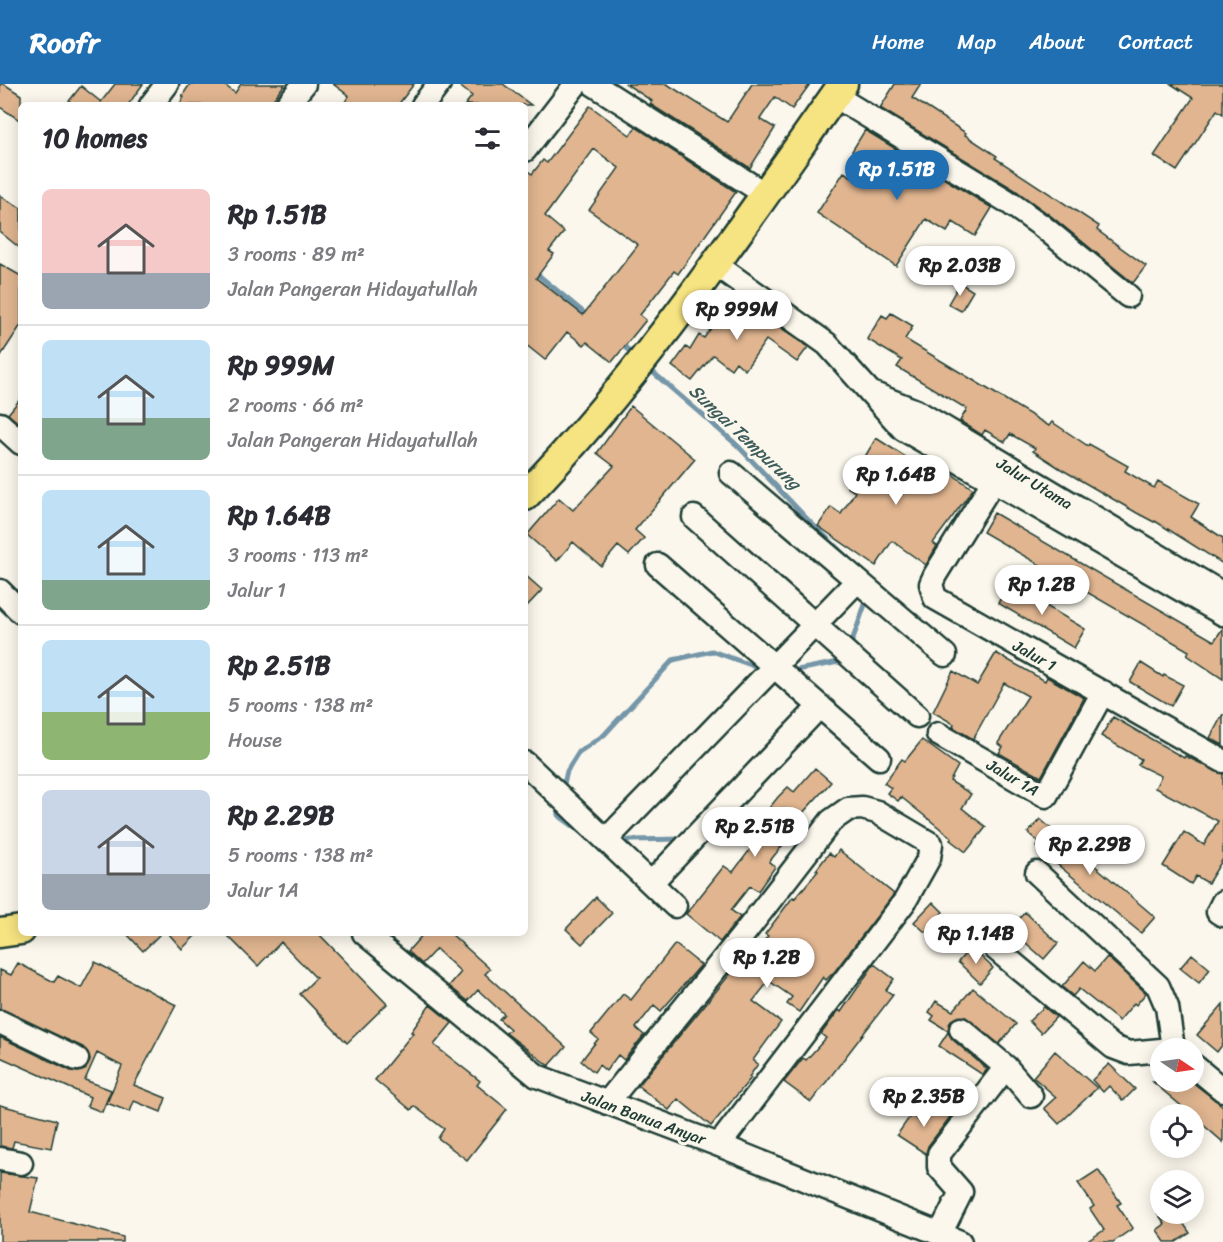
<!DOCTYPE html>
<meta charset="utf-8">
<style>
body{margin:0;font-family:Sriracha,sans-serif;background:#f7f7f7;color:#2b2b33;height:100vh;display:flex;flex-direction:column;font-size:22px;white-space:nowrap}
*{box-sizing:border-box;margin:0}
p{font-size:20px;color:#7c7c81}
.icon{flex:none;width:33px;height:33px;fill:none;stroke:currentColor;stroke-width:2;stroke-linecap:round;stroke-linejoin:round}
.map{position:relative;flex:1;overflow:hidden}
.drawer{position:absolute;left:18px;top:18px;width:510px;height:834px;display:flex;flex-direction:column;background:#fff;border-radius:9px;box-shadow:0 3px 15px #0003}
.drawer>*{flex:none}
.needle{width:39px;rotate:103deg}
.buttons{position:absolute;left:1150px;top:954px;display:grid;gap:12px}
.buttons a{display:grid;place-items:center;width:54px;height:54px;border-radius:50%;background:#fff;box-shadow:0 3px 15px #0003;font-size:30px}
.price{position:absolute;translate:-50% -51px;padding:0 14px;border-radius:21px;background:#fff;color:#222;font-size:20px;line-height:39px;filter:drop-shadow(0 2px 3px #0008)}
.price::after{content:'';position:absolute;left:50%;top:36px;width:18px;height:14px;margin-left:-9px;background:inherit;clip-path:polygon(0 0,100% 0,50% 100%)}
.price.current{background:#1f6fb2;color:#fff}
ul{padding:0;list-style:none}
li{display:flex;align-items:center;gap:18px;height:150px;padding:0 24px}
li+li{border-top:2px solid #e1e1e2}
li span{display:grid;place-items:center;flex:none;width:168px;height:120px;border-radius:9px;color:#555}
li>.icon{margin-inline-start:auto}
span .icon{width:72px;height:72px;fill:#fffc;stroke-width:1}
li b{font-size:26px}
h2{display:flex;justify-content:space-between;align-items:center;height:72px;padding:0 24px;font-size:26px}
header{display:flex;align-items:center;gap:36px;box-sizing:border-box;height:84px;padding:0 30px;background:#1f6fb2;color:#fff}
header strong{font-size:28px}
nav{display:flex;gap:33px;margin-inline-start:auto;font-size:21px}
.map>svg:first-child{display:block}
</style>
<header>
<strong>Roofr</strong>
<nav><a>Home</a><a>Map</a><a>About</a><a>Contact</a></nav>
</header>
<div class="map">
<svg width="1223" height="1158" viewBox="0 0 1223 1158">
<rect width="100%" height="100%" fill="#fbf7ec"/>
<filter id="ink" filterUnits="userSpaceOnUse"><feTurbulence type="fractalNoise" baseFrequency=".0167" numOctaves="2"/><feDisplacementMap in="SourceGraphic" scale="12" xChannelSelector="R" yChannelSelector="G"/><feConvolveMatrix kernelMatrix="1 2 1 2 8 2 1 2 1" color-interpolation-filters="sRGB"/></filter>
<g filter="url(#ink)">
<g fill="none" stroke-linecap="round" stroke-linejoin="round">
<path stroke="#7596a8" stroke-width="5" d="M525 180 589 233
M619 258 635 272
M648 284 737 361 809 437 850 476
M850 563 868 512
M792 587 844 577
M563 705 567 687 579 668 604 651 673 576 712 567 762 585
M560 720 558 731 588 753
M617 759 631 756 681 755"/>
</g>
<path fill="#e0b590" stroke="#1f3d34" stroke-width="1.5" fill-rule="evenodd" d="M0 0H4L21 11V37L0 23Z
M115 0H143L128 21H66L81 2 101 18Z
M190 0H223L235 9 241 0H285L269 21H179L184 13 182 12Z
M333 0H414L398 21H343L349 12Z
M457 0H503L531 21H465L472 12Z
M626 0H667L727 38 752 0H810L792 25 775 13 760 35 775 44 750 84 650 20 652 17Z
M895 0H921L912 14 966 49 965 51 997 72 995 74 1099 142 1097 146 1146 182 1133 199 1051 132 1015 106 880 24Z
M1171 0H1223V30L1217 26 1177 87 1154 72 1193 14Z
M590 22 630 51 636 43 736 108 678 190 674 187 640 231 646 236 612 278 587 258 584 261 567 248 545 276 525 260V85L532 90 543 76 547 79ZM594 65 619 84 589 126 638 161 583 231 536 194 554 170 549 167 564 148 545 132Z
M865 46 992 124 975 152 953 138 947 148 926 135 896 182 817 129 844 88 852 93 864 76 852 67Z
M0 112 21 124V165L0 148Z
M0 180 21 192V241L0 273Z
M960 199 973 207 961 227 948 220Z
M740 215 808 263 797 278 766 256 745 286 736 278 731 285 713 271 692 297 672 282 686 263 690 266 699 251 704 254 724 226 729 230Z
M891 229 913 242 905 255 1049 342 1052 338 1088 362 1089 360 1128 382 1125 387 1154 404 1158 397 1199 420 1191 433 1223 454V480L1155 437 1154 438 1137 429 1061 385 1033 367 1035 364 1010 350 1005 358 985 346 982 351 960 337 967 325 897 283 902 276 867 255 882 231 887 234Z
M21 314V341L8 330Z
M631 322 695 375 635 446 644 454 629 471 618 462 601 482 573 458 557 477 527 451 559 414 573 426 614 382 597 369Z
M876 354 932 390 939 381 973 405 933 459 937 462 926 481 892 457 876 482 818 442 831 423 841 430 855 408 847 403Z
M994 429 1214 557 1223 544V595L1187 571 1189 567 983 448Z
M525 491 542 506 525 524Z
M1009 500 1085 545 1074 564 998 519Z
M996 569 1045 597 1047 593 1084 614 1041 693 999 669 1003 663 998 659 1028 612 1004 599 973 655 953 643 954 640 933 628 953 587 977 601Z
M1141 579 1163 593 1164 591 1183 601 1171 622 1130 598Z
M1223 630V661L1210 654Z
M1113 633 1184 674 1185 672 1223 690V775L1208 799 1196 792 1191 800 1163 782 1184 748 1204 761 1218 737 1155 704 1161 692 1138 681 1141 675 1101 652Z
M922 656 958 682 950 697 971 710 962 724 986 743 966 768 950 756 952 754 901 713 898 717 887 709 891 704 884 699 902 675 905 677Z
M815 684 831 698 800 732 804 735 769 778 775 783 758 807 750 802 731 826 740 833 720 858 686 830 724 782 733 788 752 763 743 757 778 713 788 703 794 708Z
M1040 735 1155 833 1141 849 1036 763 1040 759 1028 749Z
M839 766 894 810 835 887 826 896 823 893 799 928 787 920 792 913 769 897 753 917 781 938 753 976 758 980 749 993 751 994 711 1042 678 1015 669 1026 638 1002 745 872 749 876 768 852 765 850 793 813 795 814 818 787 816 786 829 769 834 773Z
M596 813 612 829 582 860 566 845Z
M933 818 943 828 925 848 914 838Z
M1025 828 1058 859 1044 875 1010 845Z
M126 849H161L143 867Z
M168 849H198L182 865Z
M225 849H318L387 920 347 959 300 910 316 894 281 858 258 882Z
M424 849H450L490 885 485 890 566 963 549 982 506 949 510 945 499 935 504 930 478 906 468 917 449 902 461 888 436 865 422 880 408 867Z
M675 860 701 881 661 927 654 921 636 944 644 951 624 976 618 971 606 987 599 981 594 988 581 977 598 955 591 949 623 910 631 916Z
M971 863 993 884 980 899 958 878Z
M1192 870 1210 885 1199 899 1180 884Z
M1107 873 1146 909 1136 921 1134 919 1119 937 1079 905 1073 912 1062 903 1084 877 1095 887Z
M95 878 176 921 134 1001 166 1014 161 1028 134 1017 130 1028 107 1019 122 982 97 969 85 996 111 1006 102 1028 87 1022 90 1013 0 973V953L71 987 79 988 85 986 90 975 83 963 0 925V886L11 891 18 879 54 898 58 892 81 904Z
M874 880 894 895 886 906 893 911 811 1018 784 998 803 974 806 976 826 954 821 950 839 926 841 928Z
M973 904 1016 940 999 960 964 932 951 936 948 947 931 936 934 932 929 928 936 917 953 927Z
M1223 920V960L1217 968 1197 951Z
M430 921 452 939 434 961 480 997 477 1001 507 1025 467 1076 438 1054 444 1045 414 1022 411 1026 375 996 413 949 411 948Z
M1044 923 1056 933 1041 949 1029 937Z
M948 948 952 955 987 985 983 991 939 962Z
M1055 967 1097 1004 1059 1040 1044 1024 1056 1013 1033 993Z
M1109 980 1135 1005 1123 1017 1109 1002 1103 1008 1092 996Z
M1153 998H1192L1223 1022V1058L1194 1033V1030H1191Z
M930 1019 950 1033 928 1062 926 1070 897 1051 911 1031 918 1036Z
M0 1021 57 1036 51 1064 14 1057 12 1064 0 1062Z
M1098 1086 1121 1119 1117 1121 1133 1144 1113 1158H1086L1104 1146 1090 1125 1094 1122 1078 1099Z
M0 1089 38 1094 30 1128 123 1153V1158H0Z
M1158 1130H1177L1190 1149 1176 1158H1165L1157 1146 1165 1140Z"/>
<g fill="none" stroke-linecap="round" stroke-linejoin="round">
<defs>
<path id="minor" d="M593 0 765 110
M835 12 1007 117 1042 142 1128 212
M151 21 167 0
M287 21 304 0
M423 21 439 0
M525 66 576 0
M715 180 827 260 903 345 1223 530
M874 310 916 327 1223 510
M0 340 21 359
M1004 380 935 491 931 500 935 514 1223 677
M731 389 945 571
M694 433 917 632
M658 481 879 674
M0 507 21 528
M938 650 1046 712 1103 608
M525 679 675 822
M606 756 856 498
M1037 789 1158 902 1167 923 1173 964
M651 799 820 622
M1223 818 1218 828 1223 831
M364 849 537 992 719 1061 960 1158
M996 865 1113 963 1129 969 1161 966
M0 938 77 975
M961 945 1006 983 1031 1012
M1194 982 1223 1006
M607 1019 743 851 831 737 848 725 862 724 877 728 931 760 929 774 905 817 719 1061
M0 1075 21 1079
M940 1150 961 1108 939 1083V1070L1006 983"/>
<path id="major" d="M525 412C646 287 743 141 843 0
M0 849 21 846"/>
</defs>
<use href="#minor" stroke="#1f3d34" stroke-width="27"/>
<use href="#major" stroke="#1f3d34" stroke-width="33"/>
<use href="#minor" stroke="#fbf7ec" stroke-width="22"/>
<use href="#major" stroke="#f6e381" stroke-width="28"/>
</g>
</g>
<g text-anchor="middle" stroke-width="6" stroke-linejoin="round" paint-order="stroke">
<g font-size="16" fill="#1f3d34" stroke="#fbf7ec">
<text transform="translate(1035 399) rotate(31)" y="6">Jalur Utama</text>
<text transform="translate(1035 571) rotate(29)" y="6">Jalur 1</text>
<text transform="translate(1013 693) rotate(30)" y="6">Jalur 1A</text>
<text transform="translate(644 1033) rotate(20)" y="6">Jalan Banua Anyar</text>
</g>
<g font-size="18" font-style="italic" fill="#3c5b5b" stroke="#fbf7ec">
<text transform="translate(745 353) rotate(43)" y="6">Sungai Tempurung</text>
</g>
</g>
</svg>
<div class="buttons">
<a><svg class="needle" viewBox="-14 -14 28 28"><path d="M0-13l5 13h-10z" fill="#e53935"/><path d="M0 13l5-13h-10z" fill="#7c7c81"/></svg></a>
<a><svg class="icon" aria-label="locate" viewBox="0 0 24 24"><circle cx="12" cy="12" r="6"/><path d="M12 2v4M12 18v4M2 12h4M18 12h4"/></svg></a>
<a><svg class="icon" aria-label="layers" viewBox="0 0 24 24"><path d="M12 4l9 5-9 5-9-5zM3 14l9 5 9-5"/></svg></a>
</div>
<b class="price current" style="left:897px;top:117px">Rp 1.51B</b>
<b class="price" style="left:960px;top:213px">Rp 2.03B</b>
<b class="price" style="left:737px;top:257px">Rp 999M</b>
<b class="price" style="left:896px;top:422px">Rp 1.64B</b>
<b class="price" style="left:1042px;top:532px">Rp 1.2B</b>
<b class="price" style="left:755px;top:774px">Rp 2.51B</b>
<b class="price" style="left:1090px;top:792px">Rp 2.29B</b>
<b class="price" style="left:976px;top:881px">Rp 1.14B</b>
<b class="price" style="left:767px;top:905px">Rp 1.2B</b>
<b class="price" style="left:924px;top:1044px">Rp 2.35B</b>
<section class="drawer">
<h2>10 homes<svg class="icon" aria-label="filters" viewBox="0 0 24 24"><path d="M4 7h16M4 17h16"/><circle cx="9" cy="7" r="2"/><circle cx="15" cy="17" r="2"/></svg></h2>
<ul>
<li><span style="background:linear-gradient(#f6c9c9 70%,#9aa5b1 0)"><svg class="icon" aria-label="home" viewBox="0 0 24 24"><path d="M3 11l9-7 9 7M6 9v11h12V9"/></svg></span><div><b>Rp 1.51B</b><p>3 rooms · 89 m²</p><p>Jalan Pangeran Hidayatullah</p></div></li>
<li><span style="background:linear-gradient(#bfe0f5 65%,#7fa58c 0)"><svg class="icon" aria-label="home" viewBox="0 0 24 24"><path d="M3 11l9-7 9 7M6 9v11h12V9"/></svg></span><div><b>Rp 999M</b><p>2 rooms · 66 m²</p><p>Jalan Pangeran Hidayatullah</p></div></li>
<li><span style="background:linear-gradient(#bfe0f5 75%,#7fa58c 0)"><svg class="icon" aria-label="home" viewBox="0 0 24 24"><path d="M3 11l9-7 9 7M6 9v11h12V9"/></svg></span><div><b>Rp 1.64B</b><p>3 rooms · 113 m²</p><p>Jalur 1</p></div></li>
<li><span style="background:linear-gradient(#bfe0f5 60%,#8fb573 0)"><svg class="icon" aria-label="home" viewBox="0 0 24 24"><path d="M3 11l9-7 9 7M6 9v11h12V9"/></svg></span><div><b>Rp 2.51B</b><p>5 rooms · 138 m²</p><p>House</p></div></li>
<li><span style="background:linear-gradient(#c9d6e8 70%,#9aa5b1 0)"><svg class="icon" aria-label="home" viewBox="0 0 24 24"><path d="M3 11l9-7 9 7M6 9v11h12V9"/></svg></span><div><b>Rp 2.29B</b><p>5 rooms · 138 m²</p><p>Jalur 1A</p></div></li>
</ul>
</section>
</div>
